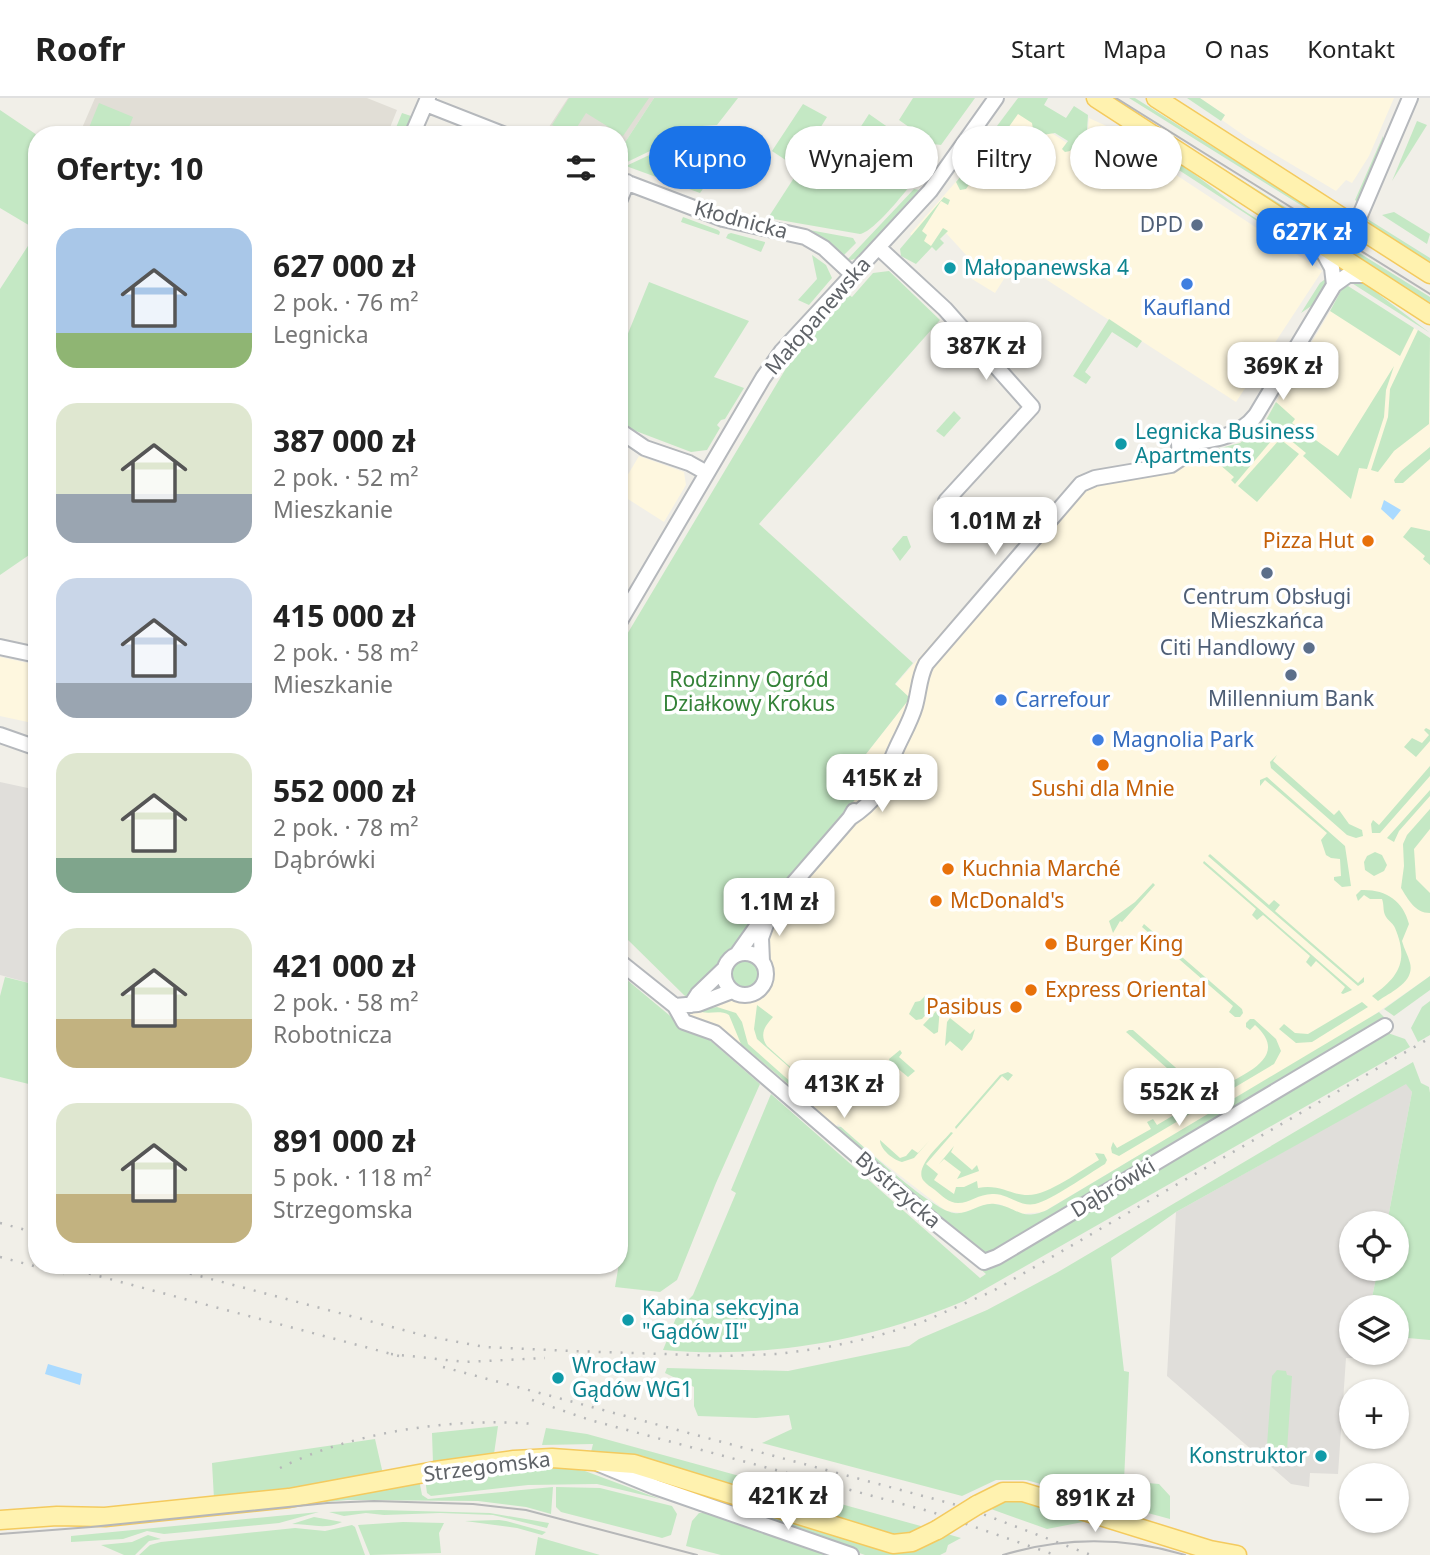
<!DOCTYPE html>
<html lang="pl">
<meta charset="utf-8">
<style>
body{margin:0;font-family:"Noto Sans",sans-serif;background:#f2f2f2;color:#222;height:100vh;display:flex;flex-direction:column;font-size:26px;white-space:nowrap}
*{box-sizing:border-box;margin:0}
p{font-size:23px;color:#767676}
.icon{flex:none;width:38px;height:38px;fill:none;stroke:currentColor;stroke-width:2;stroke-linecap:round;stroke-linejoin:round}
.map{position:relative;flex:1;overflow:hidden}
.details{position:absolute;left:28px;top:28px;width:600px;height:1148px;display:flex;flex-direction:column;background:#fff;border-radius:28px;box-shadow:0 2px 5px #0004}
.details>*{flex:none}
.banner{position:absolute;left:649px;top:28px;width:665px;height:63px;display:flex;gap:14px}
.tools{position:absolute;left:1339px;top:1113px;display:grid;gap:14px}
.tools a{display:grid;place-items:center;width:70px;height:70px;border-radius:50%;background:#fff;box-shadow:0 2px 5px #0004;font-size:35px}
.price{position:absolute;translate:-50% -60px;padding:0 16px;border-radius:14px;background:#fff;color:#222;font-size:23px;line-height:46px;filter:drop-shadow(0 2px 4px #0008)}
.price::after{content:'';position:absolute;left:50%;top:42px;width:21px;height:16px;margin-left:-10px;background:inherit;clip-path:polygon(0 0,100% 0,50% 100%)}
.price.active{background:#1a73e8;color:#fff}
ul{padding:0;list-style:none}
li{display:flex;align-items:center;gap:21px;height:175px;padding:0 28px}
li span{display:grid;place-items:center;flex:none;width:196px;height:140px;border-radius:21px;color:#555}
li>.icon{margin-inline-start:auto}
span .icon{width:84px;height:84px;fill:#fffc;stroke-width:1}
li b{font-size:30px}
h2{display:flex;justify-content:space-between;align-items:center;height:84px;padding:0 28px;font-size:30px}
.chip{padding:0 24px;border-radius:32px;background:#fff;box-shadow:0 2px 5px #0004;font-size:24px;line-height:63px}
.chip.active{background:#1a73e8;color:#fff}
header{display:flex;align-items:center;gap:42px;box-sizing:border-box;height:98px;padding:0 35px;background:#fff;border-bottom:2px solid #e0e0e0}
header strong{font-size:33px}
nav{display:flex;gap:38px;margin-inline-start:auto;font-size:24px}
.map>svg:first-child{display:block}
</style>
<header>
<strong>Roofr</strong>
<nav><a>Start</a><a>Mapa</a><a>O nas</a><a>Kontakt</a></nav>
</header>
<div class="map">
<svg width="1430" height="1457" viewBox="0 0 1430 1457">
<rect width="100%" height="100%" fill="#f1efe8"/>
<path fill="#fef7df" d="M1200 0H1394L1369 58 1352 85 1346 82 1336 93 1246 39 1222 22 1225 17Z
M1012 9 1073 49 1088 31 1089 20 1115 32 1123 42 1322 173 1236 304 1016 162 995 195 972 181 978 170 946 135 930 151 910 136 976 61Z
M1345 188 1430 240V878L1361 926 1043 1114 1020 1116 999 1106H988L962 1115 946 1113 872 1056 838 1026 832 1032 684 916V897L870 684 855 670 910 600 895 587 1080 376 1092 388 1171 373 1186 365 1191 357 1231 349 1246 342 1265 323Z
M639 358 684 374 686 387 664 424 620 396V390Z
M0 559 37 567V626L0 618Z"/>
<path fill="#e0deda" d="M0 684 37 692V887L0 877Z
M1406 985 1412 994 1387 1125H1351V1171H1378L1370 1209H1351V1255H1362L1361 1260H1346L1338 1376 1310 1375 1309 1389 1291 1386 1167 1278 1176 1114Z"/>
<path fill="#e1ded6" d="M95 0H367L397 12 387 37H79Z
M568 0H654L620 52V37L545 35Z"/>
<path fill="#c4e8c4" d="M569 0H649L623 38 586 15 572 37 552 27Z
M654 0H738L717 27 702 28 623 66 620 65V52Z
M913 0H975L941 47 933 46 899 22Z
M1018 0H1048L1044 7 1066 20 1074 8 1088 17 1087 32 1070 53 1065 54 1062 51 1068 43 1055 35 1042 37 1033 31 1032 25 1018 16 993 51 987 52 982 48Z
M1129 0H1135L1342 130 1344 134Z
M1187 0H1200L1225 17 1221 23Z
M99 5 133 19 126 37H86Z
M803 6 827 19 796 69 772 53Z
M0 12 37 37V44L32 52 37 55V132L0 110Z
M402 15 414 19 406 37H393Z
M869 16 929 58V63C918 78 876 134 860 136L768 120 812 52 836 67Z
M1417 23 1427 27 1392 83Z
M709 29 717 30 737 43 700 95 626 68Z
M1158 30 1341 144 1336 146Z
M1126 32 1182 67 1237 108 1318 161 1326 168 1119 33Z
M1383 38V44L1362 98V106L1355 102Z
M974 62 979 64 980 70 966 91 960 92 956 84Z
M914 91 920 92C907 109 868 165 847 162Z
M944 99 950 102 948 107 941 103 922 133 927 137 924 143 931 148 943 130 948 133 940 141 944 145 936 153 932 149 916 166 901 158 900 151Z
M734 113 771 125 853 140 856 145 842 159 730 117Z
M1394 114 1430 136 1427 146 1382 117Z
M683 119 718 132 720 134 719 137 681 124Z
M1366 120 1430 160V166L1374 131Z
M37 134V455H32L0 477V191Z
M731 135 765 144V145L761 154 726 140 728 136Z
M1356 153 1430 199V208L1356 159Z
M812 157 826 167 832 180 809 207 798 202 817 181Z
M889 173 940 222 759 426 913 565 895 586 910 600 855 670 870 684 821 742 739 846 721 859 713 877 686 899 627 841 620 837V548L785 272 816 232 849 197 852 199 873 175Z
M1328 179 1329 181 1317 204 1301 215 1320 185Z
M1347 182H1360L1430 235Z
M649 184 749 223 714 279 744 290 725 321 721 322 717 327 720 330 707 352 691 354 620 327V255Z
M1348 188 1414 230 1400 258 1330 213 1343 189Z
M1109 221 1142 243 1137 250 1112 234 1085 274 1091 279 1086 286 1073 278Z
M1418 232 1430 240 1429 326 1394 353 1378 374 1371 372 1388 319 1390 291Z
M1394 268 1386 292 1384 319 1367 371 1359 370 1351 401 1303 358 1306 355 1266 322 1276 304 1295 321 1292 325 1338 358Z
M954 313 961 320 944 339 936 333Z
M1264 325 1277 336 1235 386 1231 382 1234 379 1211 359 1208 362 1201 355 1240 345Z
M1280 341 1299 356 1257 404 1238 388Z
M1430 349V361L1403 385H1395L1394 382 1401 373Z
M1411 429 1430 433V467L1423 461 1425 458 1403 439Z
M903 438H907L911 449 900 463 892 451Z
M1426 630 1430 632V643L1416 659 1404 649 1412 640 1422 645 1429 637 1424 632Z
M1277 657 1273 663 1334 717 1339 712 1349 726 1362 732 1363 738 1356 740 1347 737 1271 670 1270 664Z
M1430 668V678L1380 735H1372L1371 726 1373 722 1379 727Z
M1267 679 1345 748 1351 788 1342 789 1334 782V779L1341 778 1340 761 1331 760 1326 757 1321 742 1327 735 1265 682 1260 688V682Z
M1430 692V698L1399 733 1394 744 1387 740Z
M1430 711V731L1414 751 1416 781 1430 795V815C1415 815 1408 801 1401 790L1404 768 1403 746 1407 737Z
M1375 754 1382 757 1387 767 1384 773 1374 778 1365 772 1364 764 1367 758Z
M1210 756 1269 807 1274 802 1280 807 1275 813 1358 885 1364 879V884L1358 888 1208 758Z
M1204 763 1352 892 1343 896 1341 895 1345 889 1316 863 1311 869 1306 864 1310 858 1263 817 1257 822 1252 817 1256 811 1203 765Z
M1153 785 1155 787 1122 824 1120 823 1113 835 1109 823 1135 804Z
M1361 792C1385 791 1403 802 1409 826L1402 843C1404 851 1408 857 1410 865 1415 884 1391 894 1378 903L1372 898C1399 879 1409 863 1395 830 1393 825 1387 822 1385 817 1383 813 1384 806 1382 801H1370L1364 797 1358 803 1356 797Z
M1144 826 1242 911 1243 915 1240 919H1235L1229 914 1233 908 1142 829Z
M732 876a13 13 0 1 1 26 0a13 13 0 1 1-26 0Z
M620 876 681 927 705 938 760 986 716 1085 677 1182 660 1194 615 1189 620 1160Z
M1430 878V892L1394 918 1384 911Z
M5 879 37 887V988L0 979V898Z
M935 897 938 903 922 921 916 922 909 916 915 904 920 903 925 898 930 902Z
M1430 903V937L1418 944 1411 930 1422 909Z
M1362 904 1368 909 1312 944 1296 945 1279 931 1284 926 1295 935 1308 936Z
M757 907 773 919C765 928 759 936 767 948L837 1011 757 941 754 931Z
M717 909 736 915 742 924 748 946 793 986 794 991 741 946 729 917C719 911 706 918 698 912Z
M940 909 938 934 934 936 923 927Z
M1379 914 1388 923 987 1160 789 993 794 994 833 1028 841 1029C862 1047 930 1111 954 1115 969 1117 980 1104 995 1106 1018 1109 1020 1124 1047 1112Z
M950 920 970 936 975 931 972 941 962 953 950 943 945 948 947 924Z
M1250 921H1254L1276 941 1281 953 1274 966 1119 1058 1112 1055 1111 1050 1113 1044 1117 1050 1151 1031 1147 1024 1153 1021 1157 1027 1203 1000 1200 993 1212 986 1216 992C1241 977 1292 960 1255 927L1250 932 1246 929V925Z
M1129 932H1133L1192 984 1191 988 1182 992 1185 986 1126 934Z
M1385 934 1405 941 1410 949 964 1203C868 1243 767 1261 663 1252L680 1210 693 1197 736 1095 731 1092 771 996 980 1180 986 1176 978 1169 987 1168Z
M900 952 902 955 899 959 915 973 908 979 890 964 889 961Z
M1413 964 1421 985 1429 989 1430 995V1242L1397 1239 1396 1209H1370L1378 1171H1396V1125H1387L1412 994 1406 986 1176 1114 1111 1160 1124 1273 1129 1274 1124 1383 1159 1386 1170 1398V1421L1026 1382H996L962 1398 762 1345 792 1331 789 1317 756 1320 698 1318 694 1308V1289L665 1275 667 1270 788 1273 909 1248 919 1241 987 1212 1058 1174Z
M1008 974 1013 977 1008 983 1002 978 956 1031 955 1029 1000 977Z
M951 1034 953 1035 926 1066 938 1076 934 1082 954 1096 956 1089H964L977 1083 978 1090C1001 1086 1009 1097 1028 1097 1049 1097 1081 1072 1099 1062L1095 1055 1104 1056 1107 1062 1105 1066C1088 1076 1052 1102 1035 1106 1019 1109 1009 1096 994 1096 980 1095 970 1105 958 1105 949 1105 942 1098 935 1092 931 1089 926 1086 923 1082 914 1068 943 1044 951 1034Z
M880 1042 900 1060 906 1058 912 1051 918 1055 930 1042 914 1060 902 1064C893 1062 880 1051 880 1042Z
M954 1048 951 1054 972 1072 977 1067 979 1073 957 1081 961 1074 944 1061 939 1066Z
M1277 1272 1286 1273 1287 1277 1292 1278 1287 1352 1267 1350V1347L1272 1278Z
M498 1328 494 1356 433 1365 432 1335Z
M546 1330 587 1336 928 1430 914 1436 893 1439 625 1358 591 1354 593 1346 542 1347Z
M375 1341 383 1376 214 1401 212 1365Z
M560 1369 585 1373 660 1401 597 1386 528 1387 431 1398 427 1395 425 1380 479 1372Z
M641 1374 877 1447 944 1435 961 1440 948 1447 946 1454 940 1457H865L641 1378Z
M419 1381 422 1397 428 1401 553 1389 551 1416 526 1409 478 1403 347 1402 70 1428V1424Z
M556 1389 600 1390 672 1408 677 1416 671 1437 662 1440 561 1414 556 1409Z
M1022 1401 1093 1422 1047 1431 991 1411 1003 1403Z
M379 1412 490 1415 549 1425 547 1430 493 1417 440 1415 384 1417 366 1415 344 1418 329 1414Z
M319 1414 279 1425 164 1436 147 1433 123 1441 71 1444V1438Z
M699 1415H706L808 1451 834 1457H721L686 1448 692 1423Z
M314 1419 342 1424C326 1432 310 1426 292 1426Z
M499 1422 506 1423 546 1434 542 1437 517 1430 465 1423Z
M403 1424 444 1425 439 1435 441 1455 370 1457 358 1427Z
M352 1427 355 1429 365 1457H139L150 1447 161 1444 295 1430 325 1433Z
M148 1437 161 1441 149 1443 135 1457H124L101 1447 132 1444Z
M538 1439 600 1457H535Z"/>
<path fill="#aadaff" d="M1384 402 1401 412 1393 422 1381 411Z
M48 1266 82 1276 80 1287 45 1276Z"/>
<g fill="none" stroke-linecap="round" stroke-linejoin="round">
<defs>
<path id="minor" d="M426 6 505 37
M412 37 428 0
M620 82 723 121 805 139 824 150 853 177
M620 101 627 84
M1355 129 1410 0
M1319 146 1332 170 1334 187
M879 150 945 211 1032 309 946 403
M620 333 645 350 689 365 707 375
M620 523 763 280 782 253 930 93 996 0
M0 549 37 557
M0 637 37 650
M850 720C885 697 881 683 897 649 903 636 911 622 915 608 919 594 919 579 926 566L1081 386 1095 380 1171 367 1180 361 1179 345C1208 343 1238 341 1256 317L1334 187 1348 177H1369
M724 876a21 21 0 1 1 42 0a21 21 0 1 1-42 0Z
M738 855 760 824 850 720 854 713
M762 863 761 840 768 821
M620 864 675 908 684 924 715 935 934 1124 984 1164 997 1159 1385 928
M691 907 698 896 723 872
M675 908 698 906 732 893
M599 1366 655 1389 851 1457"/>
<path id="major" d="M1096 0 1430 217
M1156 0 1430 176
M977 1407 1003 1394H1023L1210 1452 1237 1457
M0 1422 57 1418 105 1419 289 1400 435 1373 514 1362 552 1360 634 1366 893 1446 912 1444 937 1432"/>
</defs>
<use href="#minor" stroke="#b5b8bc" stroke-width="18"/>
<use href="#major" stroke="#f4ca5e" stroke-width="21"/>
<use href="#minor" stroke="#fff" stroke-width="14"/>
<use href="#major" stroke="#fff2af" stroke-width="18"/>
<path stroke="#b6b7b8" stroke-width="2" d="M1116 0 1430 196
M0 1436 91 1429 327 1405 374 1403 473 1406 526 1412 697 1457
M1003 1457C1063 1439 1125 1439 1185 1457"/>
<path stroke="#b6b7b8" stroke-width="2.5" stroke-dasharray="2 9" stroke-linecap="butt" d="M0 1125 37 1135
M0 1159 64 1176
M57 1167 399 1258
M158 1167 426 1238 485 1249 571 1253 724 1258 777 1256 823 1250 870 1240 920 1225 993 1193 1430 940
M391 1256 465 1264 545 1260
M443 1269 964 1409 1091 1457
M532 1302 590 1322 932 1414 1055 1457
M280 1370C351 1334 455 1319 534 1326"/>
<defs>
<path id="major-bridge" d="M937 1432 977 1407"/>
</defs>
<use href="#major-bridge" stroke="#f4ca5e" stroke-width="21" stroke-linecap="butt"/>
<use href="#major-bridge" stroke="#fff2af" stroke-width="18"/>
</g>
<g fill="#5c6f8a" stroke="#fff" stroke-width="2.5">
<circle cx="1197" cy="127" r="7"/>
<circle cx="1267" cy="475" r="7"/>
<circle cx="1309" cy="550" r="7"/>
<circle cx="1291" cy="577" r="7"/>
</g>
<g fill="#0f9aa8" stroke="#fff" stroke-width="2.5">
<circle cx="950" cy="170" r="7"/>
<circle cx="1121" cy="346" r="7"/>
<circle cx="628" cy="1222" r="7"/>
<circle cx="558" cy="1280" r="7"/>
<circle cx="1321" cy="1358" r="7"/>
</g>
<g fill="#3f7fe0" stroke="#fff" stroke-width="2.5">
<circle cx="1187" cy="186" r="7"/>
<circle cx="1001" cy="602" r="7"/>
<circle cx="1098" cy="642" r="7"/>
</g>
<g fill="#e8710a" stroke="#fff" stroke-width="2.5">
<circle cx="1368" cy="443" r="7"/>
<circle cx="1103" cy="667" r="7"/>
<circle cx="948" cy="771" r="7"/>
<circle cx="936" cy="803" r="7"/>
<circle cx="1051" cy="846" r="7"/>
<circle cx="1031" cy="892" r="7"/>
<circle cx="1016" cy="909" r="7"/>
</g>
<g text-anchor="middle" stroke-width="7" stroke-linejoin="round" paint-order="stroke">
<g font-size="21" fill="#5f6368" stroke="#fff">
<text transform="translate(741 122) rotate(15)" y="7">Kłodnicka</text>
<text transform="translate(818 218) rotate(-49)" y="7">Małopanewska</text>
<text transform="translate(1113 1090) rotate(-31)" y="7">Dąbrówki</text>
<text transform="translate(898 1092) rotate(41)" y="7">Bystrzycka</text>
<text transform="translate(487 1369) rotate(-7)" y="7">Strzegomska</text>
</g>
<g font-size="21" fill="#4e5e75" stroke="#fff" text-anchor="end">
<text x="1183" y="134">DPD</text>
<text x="1267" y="506" text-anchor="middle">Centrum Obsługi<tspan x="1267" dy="24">Mieszkańca</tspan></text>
<text x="1295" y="557">Citi Handlowy</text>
<text x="1291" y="608" text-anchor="middle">Millennium Bank</text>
</g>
<g font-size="21" fill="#0d838f" stroke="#fff" text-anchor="start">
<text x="964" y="177">Małopanewska 4</text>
<text x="1135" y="341">Legnicka Business<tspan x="1135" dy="24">Apartments</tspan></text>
<text x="642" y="1217">Kabina sekcyjna<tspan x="642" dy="24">"Gądów II"</tspan></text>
<text x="572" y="1275">Wrocław<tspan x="572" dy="24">Gądów WG1</tspan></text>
<text x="1307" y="1365" text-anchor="end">Konstruktor</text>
</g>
<g font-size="21" fill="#366cbe" stroke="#fff" text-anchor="start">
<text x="1187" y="217" text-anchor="middle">Kaufland</text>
<text x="1015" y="609">Carrefour</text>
<text x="1112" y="649">Magnolia Park</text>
</g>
<g font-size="21" fill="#c56008" stroke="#fff" text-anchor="start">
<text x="1354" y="450" text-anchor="end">Pizza Hut</text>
<text x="1103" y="698" text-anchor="middle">Sushi dla Mnie</text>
<text x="962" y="778">Kuchnia Marché</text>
<text x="950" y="810">McDonald's</text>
<text x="1065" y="853">Burger King</text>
<text x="1045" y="899">Express Oriental</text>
<text x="1002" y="916" text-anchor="end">Pasibus</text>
</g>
<g font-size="21" fill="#338237" stroke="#fff">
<text x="749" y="589">Rodzinny Ogród<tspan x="749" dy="24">Działkowy Krokus</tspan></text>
</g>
</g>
</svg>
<div class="tools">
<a><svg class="icon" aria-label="locate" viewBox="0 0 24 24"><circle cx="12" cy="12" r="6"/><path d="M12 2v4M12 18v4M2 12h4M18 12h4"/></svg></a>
<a><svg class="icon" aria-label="layers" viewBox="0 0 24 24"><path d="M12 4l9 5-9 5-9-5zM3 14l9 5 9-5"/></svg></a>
<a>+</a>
<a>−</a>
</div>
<b class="price active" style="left:1312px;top:170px">627K zł</b>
<b class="price" style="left:986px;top:284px">387K zł</b>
<b class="price" style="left:1283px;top:304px">369K zł</b>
<b class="price" style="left:995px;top:459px">1.01M zł</b>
<b class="price" style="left:882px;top:716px">415K zł</b>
<b class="price" style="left:779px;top:840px">1.1M zł</b>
<b class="price" style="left:844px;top:1022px">413K zł</b>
<b class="price" style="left:1179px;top:1030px">552K zł</b>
<b class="price" style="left:788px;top:1434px">421K zł</b>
<b class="price" style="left:1095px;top:1436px">891K zł</b>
<div class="banner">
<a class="chip active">Kupno</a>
<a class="chip">Wynajem</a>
<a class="chip">Filtry</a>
<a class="chip">Nowe</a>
</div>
<section class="details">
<h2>Oferty: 10<svg class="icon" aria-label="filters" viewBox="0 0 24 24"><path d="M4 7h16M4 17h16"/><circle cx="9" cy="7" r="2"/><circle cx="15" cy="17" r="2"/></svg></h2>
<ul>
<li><span style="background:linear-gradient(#a9c7e8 75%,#8fb573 0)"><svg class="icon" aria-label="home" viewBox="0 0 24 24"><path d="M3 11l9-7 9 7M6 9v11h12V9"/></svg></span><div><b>627 000 zł</b><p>2 pok. · 76 m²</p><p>Legnicka</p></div></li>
<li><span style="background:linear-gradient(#dfe7d0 65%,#9aa5b1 0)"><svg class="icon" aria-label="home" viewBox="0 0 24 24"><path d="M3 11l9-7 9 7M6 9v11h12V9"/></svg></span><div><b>387 000 zł</b><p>2 pok. · 52 m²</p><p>Mieszkanie</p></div></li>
<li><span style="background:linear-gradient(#c9d6e8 75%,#9aa5b1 0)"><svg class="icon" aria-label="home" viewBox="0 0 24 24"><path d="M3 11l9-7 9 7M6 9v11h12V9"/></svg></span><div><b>415 000 zł</b><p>2 pok. · 58 m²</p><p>Mieszkanie</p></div></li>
<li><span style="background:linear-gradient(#dfe7d0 75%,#7fa58c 0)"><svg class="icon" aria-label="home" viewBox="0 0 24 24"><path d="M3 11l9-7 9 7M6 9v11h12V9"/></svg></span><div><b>552 000 zł</b><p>2 pok. · 78 m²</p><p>Dąbrówki</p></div></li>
<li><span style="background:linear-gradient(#dfe7d0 65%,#c2b280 0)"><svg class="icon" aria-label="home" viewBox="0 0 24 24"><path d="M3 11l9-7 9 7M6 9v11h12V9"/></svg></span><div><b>421 000 zł</b><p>2 pok. · 58 m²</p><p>Robotnicza</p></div></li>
<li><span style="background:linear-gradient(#dfe7d0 65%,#c2b280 0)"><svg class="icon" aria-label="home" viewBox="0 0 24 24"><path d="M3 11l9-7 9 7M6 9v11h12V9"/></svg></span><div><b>891 000 zł</b><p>5 pok. · 118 m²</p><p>Strzegomska</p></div></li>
</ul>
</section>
</div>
